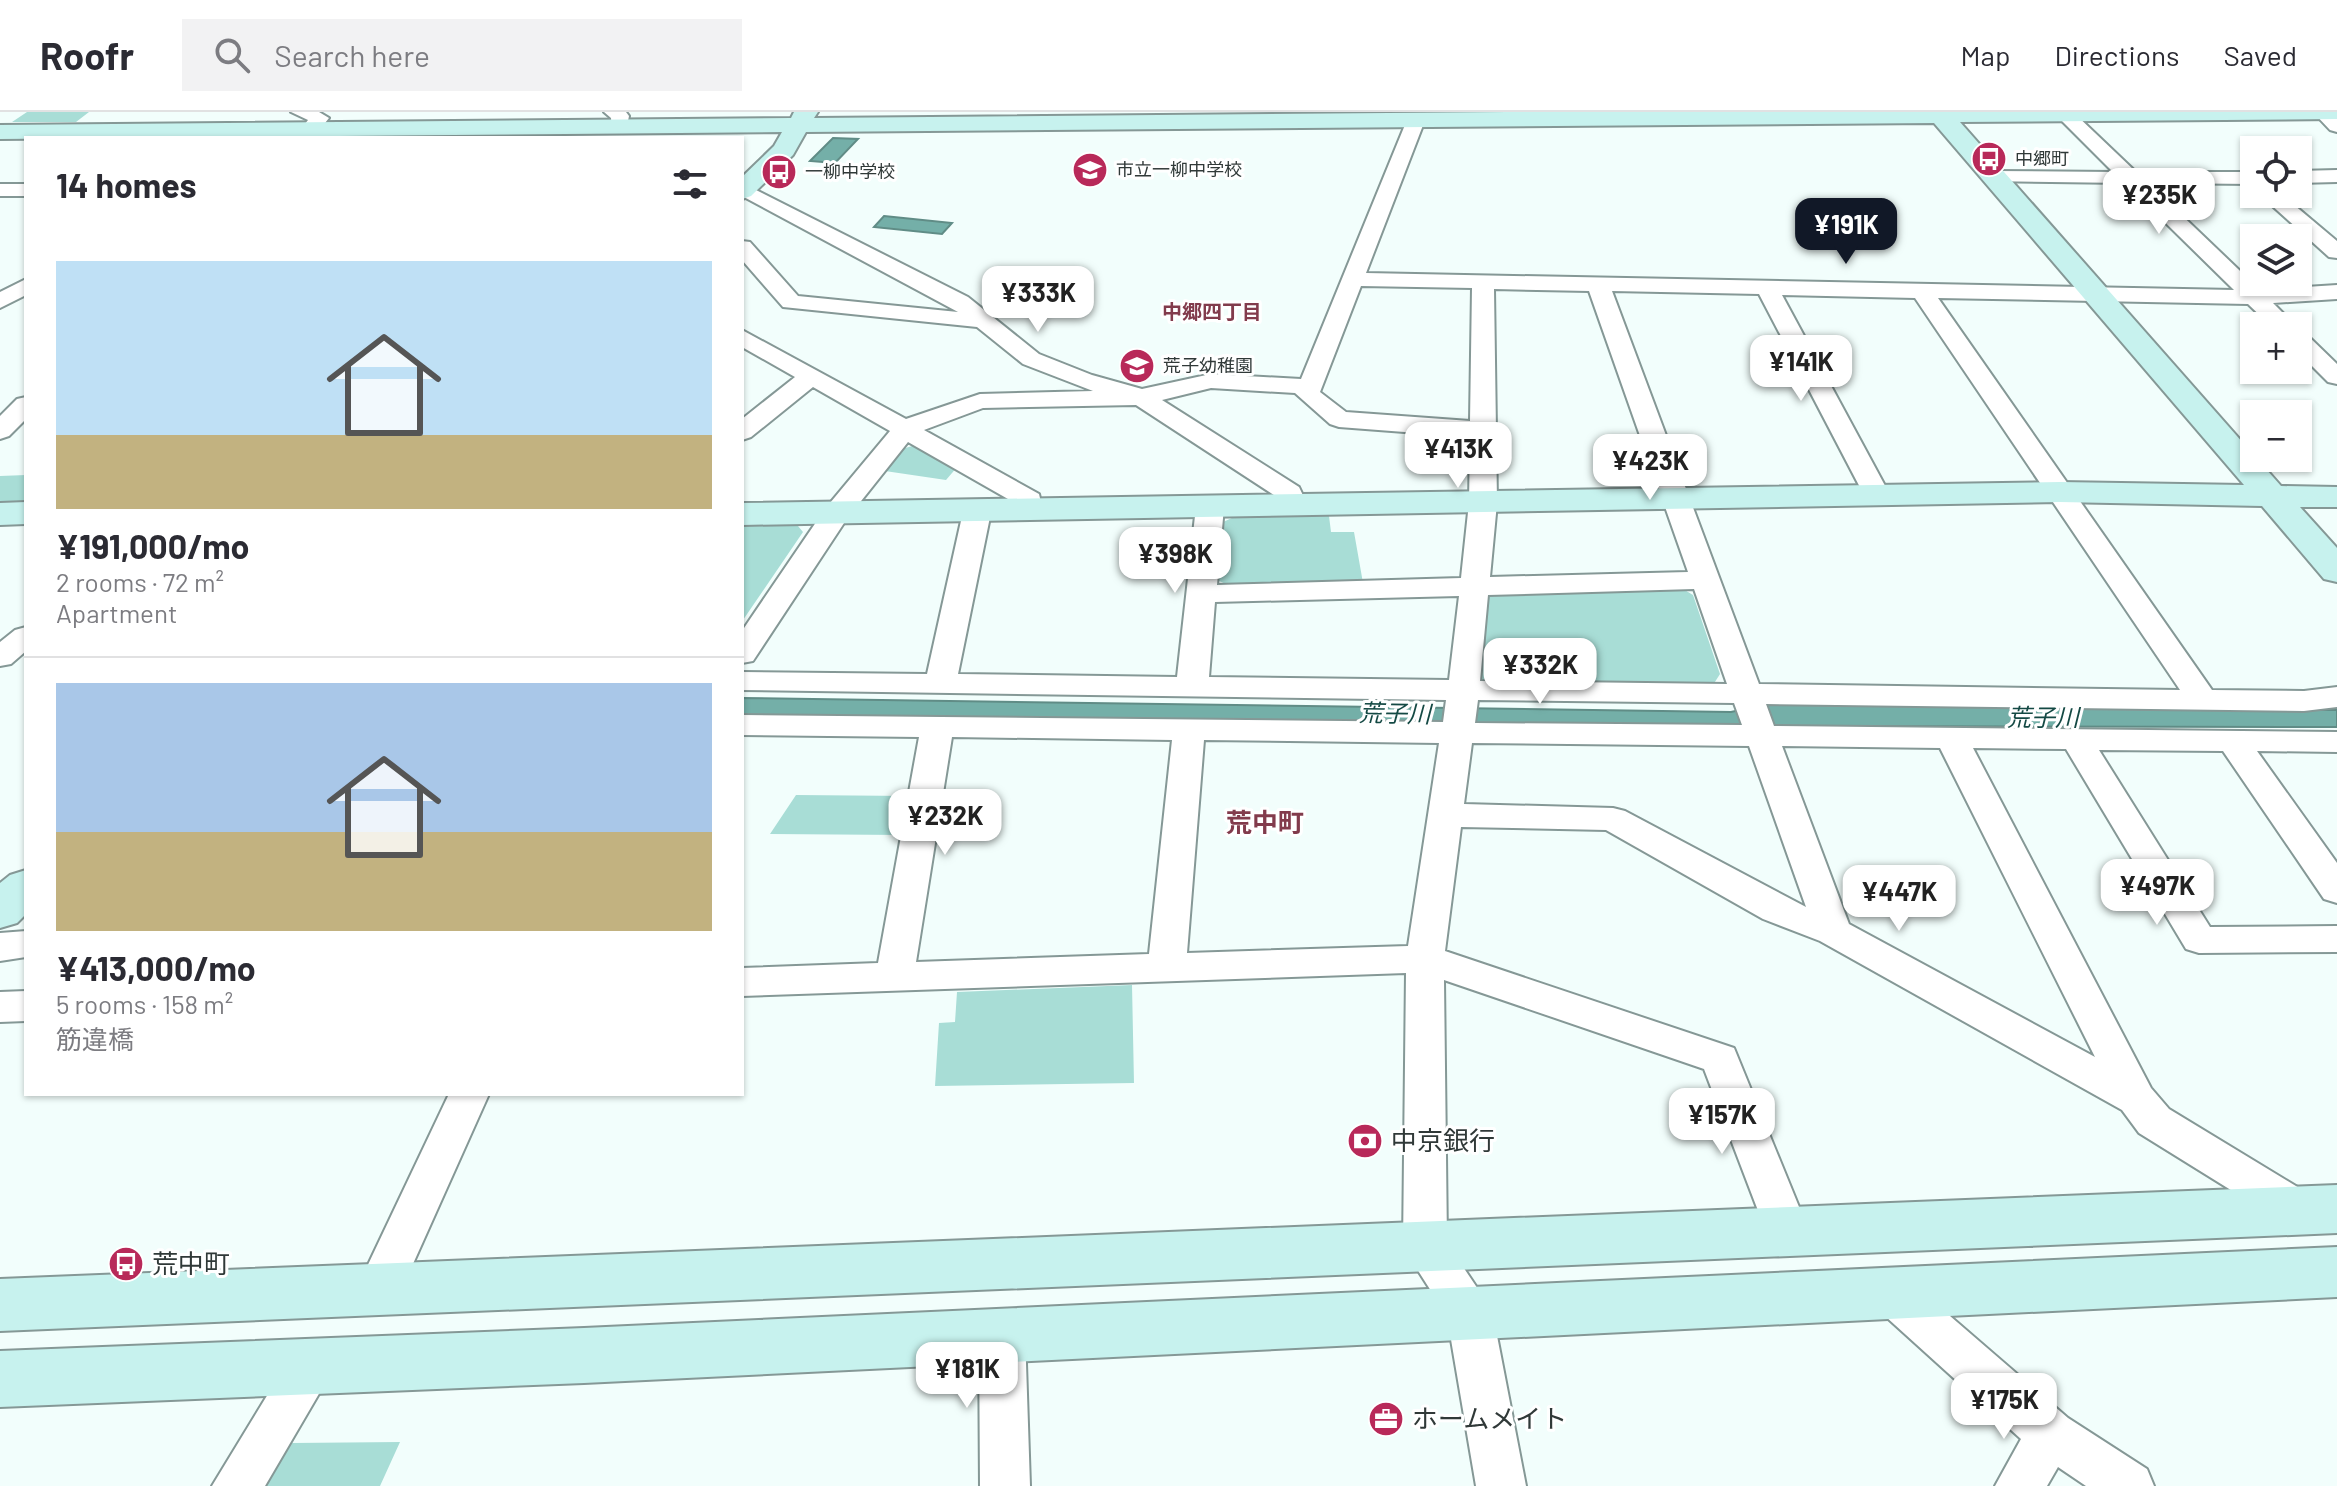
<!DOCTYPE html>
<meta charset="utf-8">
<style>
body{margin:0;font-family:Barlow,"Noto Sans JP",sans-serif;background:#f2f2f3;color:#2b2b33;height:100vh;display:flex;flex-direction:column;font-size:30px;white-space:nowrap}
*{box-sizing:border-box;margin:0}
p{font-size:26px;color:#7c7c81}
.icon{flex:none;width:44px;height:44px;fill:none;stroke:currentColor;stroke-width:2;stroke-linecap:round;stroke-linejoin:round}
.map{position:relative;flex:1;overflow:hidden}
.drawer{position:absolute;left:24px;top:24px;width:720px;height:960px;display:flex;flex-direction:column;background:#fff;border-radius:0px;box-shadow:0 2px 6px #0004}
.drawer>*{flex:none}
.tools{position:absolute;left:2240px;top:24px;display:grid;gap:16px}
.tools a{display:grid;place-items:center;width:72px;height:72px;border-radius:0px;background:#fff;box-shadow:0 2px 6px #0004;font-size:40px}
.price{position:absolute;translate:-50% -68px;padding:0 18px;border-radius:16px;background:#fff;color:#222;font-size:26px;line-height:52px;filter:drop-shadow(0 2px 4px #0008)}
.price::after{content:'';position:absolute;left:50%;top:48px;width:24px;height:18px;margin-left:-12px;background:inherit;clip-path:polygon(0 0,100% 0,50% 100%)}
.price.on{background:#111827;color:#fff}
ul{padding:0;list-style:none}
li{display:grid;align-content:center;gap:16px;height:424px;padding:0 32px}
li+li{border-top:2px solid #e1e1e2}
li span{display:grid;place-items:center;height:248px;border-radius:0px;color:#555}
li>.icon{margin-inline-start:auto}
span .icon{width:144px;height:144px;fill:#fffc;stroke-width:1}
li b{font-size:34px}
h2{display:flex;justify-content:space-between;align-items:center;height:96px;padding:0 32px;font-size:34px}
header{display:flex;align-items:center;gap:48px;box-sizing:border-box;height:112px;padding:0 40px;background:#fff;border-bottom:2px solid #e1e1e2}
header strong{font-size:38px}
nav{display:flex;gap:44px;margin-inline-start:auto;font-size:28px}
.search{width:560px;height:72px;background:#f2f2f3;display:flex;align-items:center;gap:20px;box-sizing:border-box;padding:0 28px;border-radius:0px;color:#7c7c81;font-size:30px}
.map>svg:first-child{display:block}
</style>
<header>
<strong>Roofr</strong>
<div class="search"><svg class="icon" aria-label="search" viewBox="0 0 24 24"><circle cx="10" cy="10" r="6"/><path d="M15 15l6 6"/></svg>Search here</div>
<nav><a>Map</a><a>Directions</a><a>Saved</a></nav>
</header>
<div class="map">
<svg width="2337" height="1374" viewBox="0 0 2337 1374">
<rect width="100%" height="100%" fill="#f2fefc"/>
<path fill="#a8ddd6" d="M27 0H89L76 10H12Z
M919 332 958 354 946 368 885 359 902 337Z
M26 363V391L0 392V364Z
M1329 404 1331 420H1354L1363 471 1230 474 1217 468 1221 411 1234 405Z
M742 413 798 414 803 420 743 508Z
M1678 474 1693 483 1720 562 1713 573 1487 570 1476 564 1487 483Z
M796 683 910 684 903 723 770 722Z
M1132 873 1134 971 935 974 939 911 955 910 957 880Z
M400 1330 380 1374H265L292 1331Z"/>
<path fill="#74afa8" stroke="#608c86" stroke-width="2" d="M833 26 858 27 835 51 810 49Z
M884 104 952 111 942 122 874 115Z
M742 586 1731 600 1767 592 2337 598V615L1739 614 742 604Z"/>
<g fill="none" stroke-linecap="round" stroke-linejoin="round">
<defs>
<path id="street" d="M291 0H319L329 6 317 21 310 23 301 17 308 8Z
M604 0H626L629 4 626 19H612L611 6Z
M2059 0H2073L2136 60H2254V72L2148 71 2260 178 2337 173V187L2273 191 2296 214H2271L2248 192 1938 186 2212 578 2304 579 2337 575V595L2304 599 1766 592 1774 614 2337 620V640L2257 639 2337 751V791L2324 787 2223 639 2099 638 2210 815 2337 814V840L2199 841 2186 837 2066 637 1973 636 2151 976 2169 997 2314 1085 2321 1098 2314 1111 2299 1116 2284 1111 2139 1021 2122 998 1820 829 1763 807 1606 718 1461 715 1445 839 1734 936 1808 1117 1802 1130 1786 1136 1770 1130 1704 957 1444 868 1447 1131 1492 1198 1526 1374H1476L1447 1204 1403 1135 1406 861 742 884V856L878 851 919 625 742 623V603L1443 610 1446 588 742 578V560L927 562 963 400 967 394H987L991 400 958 562 1177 565 1196 395 1200 389H1220L1224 395 1217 473 1461 466 1469 391 1470 325 1339 315 1330 312 1295 281 1211 276 1162 288 1299 375 1308 394 1304 400H1284L1277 385 1136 293 983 296 924 318 1039 382 1043 399 1039 405H1019L1015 391 908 330 846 408 753 549 742 551V519L825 397 890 319 813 275 751 325 742 328V307L795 265 742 235V218L906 307 980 282 1093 279 1023 252 977 215 783 195 742 148V129L750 130 798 184 958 200 742 84V71L968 185 1039 242 1092 263 1142 277 1211 262 1301 267 1407 8 1416 3 1425 8 1366 161 2234 178 2125 71 1986 69 1983 65 1986 61 1993 59 2113 60 2060 7ZM1361 174 1472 176 1470 309 1346 300 1320 280ZM1494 177 1589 179 1688 460 1490 465 1497 391ZM1612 179 1759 182 1864 383 1867 389H1887L1890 383 1782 183 1915 186 2180 578 1759 572ZM1694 477 1727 572 1480 569 1488 483ZM1459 484 1449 568 1209 565 1215 490ZM1478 588 1734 591 1742 613 1475 611ZM952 625 1172 628 1149 842 916 850ZM1204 628 1439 631 1408 834 1187 841ZM1472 631 1749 634 1806 795 1625 699 1613 696 1464 692ZM1782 634 1940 636 2095 945 1849 812Z
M2313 0H2333L2337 4V20L2330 18Z
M2337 58V70L2298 71V59Z
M0 72H26V84H0Z
M2259 82H2281L2337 129V146L2329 145Z
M26 167V183L0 196V180Z
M2298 220 2306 222 2337 252V272L2328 270 2298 240Z
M26 285V307L9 324 0 327V304L17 287Z
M26 515V539L11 552 0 554V530L15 518Z
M26 819V845L0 849V821Z
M26 879V909L0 910V880Z
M449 982H489L395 1192 379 1198 363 1192 356 1178Z
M1890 1160 1906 1166 2068 1306 2147 1357 2154 1374H2086L2058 1355 2047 1374H1995L2021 1327 1874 1194 1867 1180 1874 1166Z
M1002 1200 1018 1206 1025 1221 1030 1374H980L979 1221 986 1206Z
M310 1235 327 1241 334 1256 265 1374H212L293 1241Z"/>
<path id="secondary" d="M794 0H818L814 6 1507 0H2337V7L1960 10 2281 374 2337 375V395H2300L2337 436V470L2324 467 2262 394 2060 390 742 413V391L2060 370 2244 373 1934 11 806 20 793 43 751 84 742 87V65L774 34 782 20 0 27V13L791 6Z
M26 390V412L0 413V391Z
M26 758V802L17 811 0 816V771L10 763Z
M2337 1073V1121L0 1219V1167Z
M2337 1135V1185L584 1271 0 1295V1239L584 1216Z"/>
</defs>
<use href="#street" stroke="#859896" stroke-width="4"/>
<use href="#secondary" stroke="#859896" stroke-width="4"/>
<use href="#street" fill="#fff" fill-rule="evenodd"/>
<use href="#secondary" fill="#c7f2ee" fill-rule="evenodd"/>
</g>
<defs>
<symbol id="bus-disc" viewBox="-11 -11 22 22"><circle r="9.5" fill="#b82959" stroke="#fff"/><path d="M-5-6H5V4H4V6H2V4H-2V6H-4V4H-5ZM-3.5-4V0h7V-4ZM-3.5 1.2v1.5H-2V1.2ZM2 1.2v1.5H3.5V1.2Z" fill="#fff"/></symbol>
<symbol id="school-disc" viewBox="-11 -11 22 22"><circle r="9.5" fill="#b82959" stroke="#fff"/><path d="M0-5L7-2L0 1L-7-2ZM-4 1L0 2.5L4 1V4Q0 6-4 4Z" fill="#fff"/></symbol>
<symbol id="bank-disc" viewBox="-11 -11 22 22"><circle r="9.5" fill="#b82959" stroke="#fff"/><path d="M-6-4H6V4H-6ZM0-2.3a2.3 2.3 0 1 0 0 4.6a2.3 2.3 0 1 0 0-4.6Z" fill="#fff"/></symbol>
<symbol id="office-disc" viewBox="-11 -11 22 22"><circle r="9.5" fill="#b82959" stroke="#fff"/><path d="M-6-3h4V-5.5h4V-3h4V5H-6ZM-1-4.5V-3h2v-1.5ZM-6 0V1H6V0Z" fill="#fff"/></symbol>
</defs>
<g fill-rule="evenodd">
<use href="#bus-disc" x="1969" y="27" width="40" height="40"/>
<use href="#school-disc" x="1070" y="38" width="40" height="40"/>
<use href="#bus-disc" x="759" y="40" width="40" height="40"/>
<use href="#school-disc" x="1117" y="234" width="40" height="40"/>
<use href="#bank-disc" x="1345" y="1009" width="40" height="40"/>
<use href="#bus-disc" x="106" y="1132" width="40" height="40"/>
<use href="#office-disc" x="1366" y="1287" width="40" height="40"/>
</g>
<g text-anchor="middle" stroke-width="6" stroke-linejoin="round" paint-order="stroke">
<g font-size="18" fill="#303938" stroke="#fff" text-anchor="start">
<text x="2015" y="53">中郷町</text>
<text x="1116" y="64">市立一柳中学校</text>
<text x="805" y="66">一柳中学校</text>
<text x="1163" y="260">荒子幼稚園</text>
</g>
<g font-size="20" font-weight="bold" fill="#823b4c" stroke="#fff">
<text x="1212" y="207">中郷四丁目</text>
</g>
<g font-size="24" font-style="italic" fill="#144944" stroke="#fff">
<text transform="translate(1395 602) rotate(1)" y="8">荒子川</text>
<text x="2043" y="614">荒子川</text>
</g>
<g font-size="26" font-weight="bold" fill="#823b4c" stroke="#fff">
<text x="1265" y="720">荒中町</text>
</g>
<g font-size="26" fill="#303938" stroke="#fff" text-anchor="start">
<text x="1391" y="1038">中京銀行</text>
<text x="152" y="1161">荒中町</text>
<text x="1412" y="1316">ホームメイト</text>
</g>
</g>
</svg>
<div class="tools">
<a><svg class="icon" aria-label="locate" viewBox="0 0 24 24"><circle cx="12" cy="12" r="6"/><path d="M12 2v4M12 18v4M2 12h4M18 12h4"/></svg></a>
<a><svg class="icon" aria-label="layers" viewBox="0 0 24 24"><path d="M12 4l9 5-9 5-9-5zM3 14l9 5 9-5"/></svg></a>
<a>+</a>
<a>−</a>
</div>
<b class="price" style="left:2159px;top:124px">¥235K</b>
<b class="price on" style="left:1846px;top:154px">¥191K</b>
<b class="price" style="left:1038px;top:222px">¥333K</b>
<b class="price" style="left:1801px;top:291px">¥141K</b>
<b class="price" style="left:1458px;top:378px">¥413K</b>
<b class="price" style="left:1650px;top:390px">¥423K</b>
<b class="price" style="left:1175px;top:483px">¥398K</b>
<b class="price" style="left:1540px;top:594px">¥332K</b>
<b class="price" style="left:945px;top:745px">¥232K</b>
<b class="price" style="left:2157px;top:815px">¥497K</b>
<b class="price" style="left:1899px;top:821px">¥447K</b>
<b class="price" style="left:1722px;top:1044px">¥157K</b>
<b class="price" style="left:967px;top:1298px">¥181K</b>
<b class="price" style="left:2004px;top:1329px">¥175K</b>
<section class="drawer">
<h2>14 homes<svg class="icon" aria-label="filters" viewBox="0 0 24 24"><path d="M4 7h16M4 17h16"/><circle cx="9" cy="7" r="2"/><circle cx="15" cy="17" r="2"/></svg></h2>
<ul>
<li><span style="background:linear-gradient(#bfe0f5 70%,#c2b280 0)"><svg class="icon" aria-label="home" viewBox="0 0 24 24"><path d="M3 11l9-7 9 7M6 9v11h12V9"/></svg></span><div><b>¥191,000/mo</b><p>2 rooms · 72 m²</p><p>Apartment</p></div></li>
<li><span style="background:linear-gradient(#a9c7e8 60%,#c2b280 0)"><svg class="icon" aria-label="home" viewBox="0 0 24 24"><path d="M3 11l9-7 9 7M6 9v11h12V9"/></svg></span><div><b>¥413,000/mo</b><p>5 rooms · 158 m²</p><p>筋違橋</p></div></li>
</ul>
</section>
</div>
